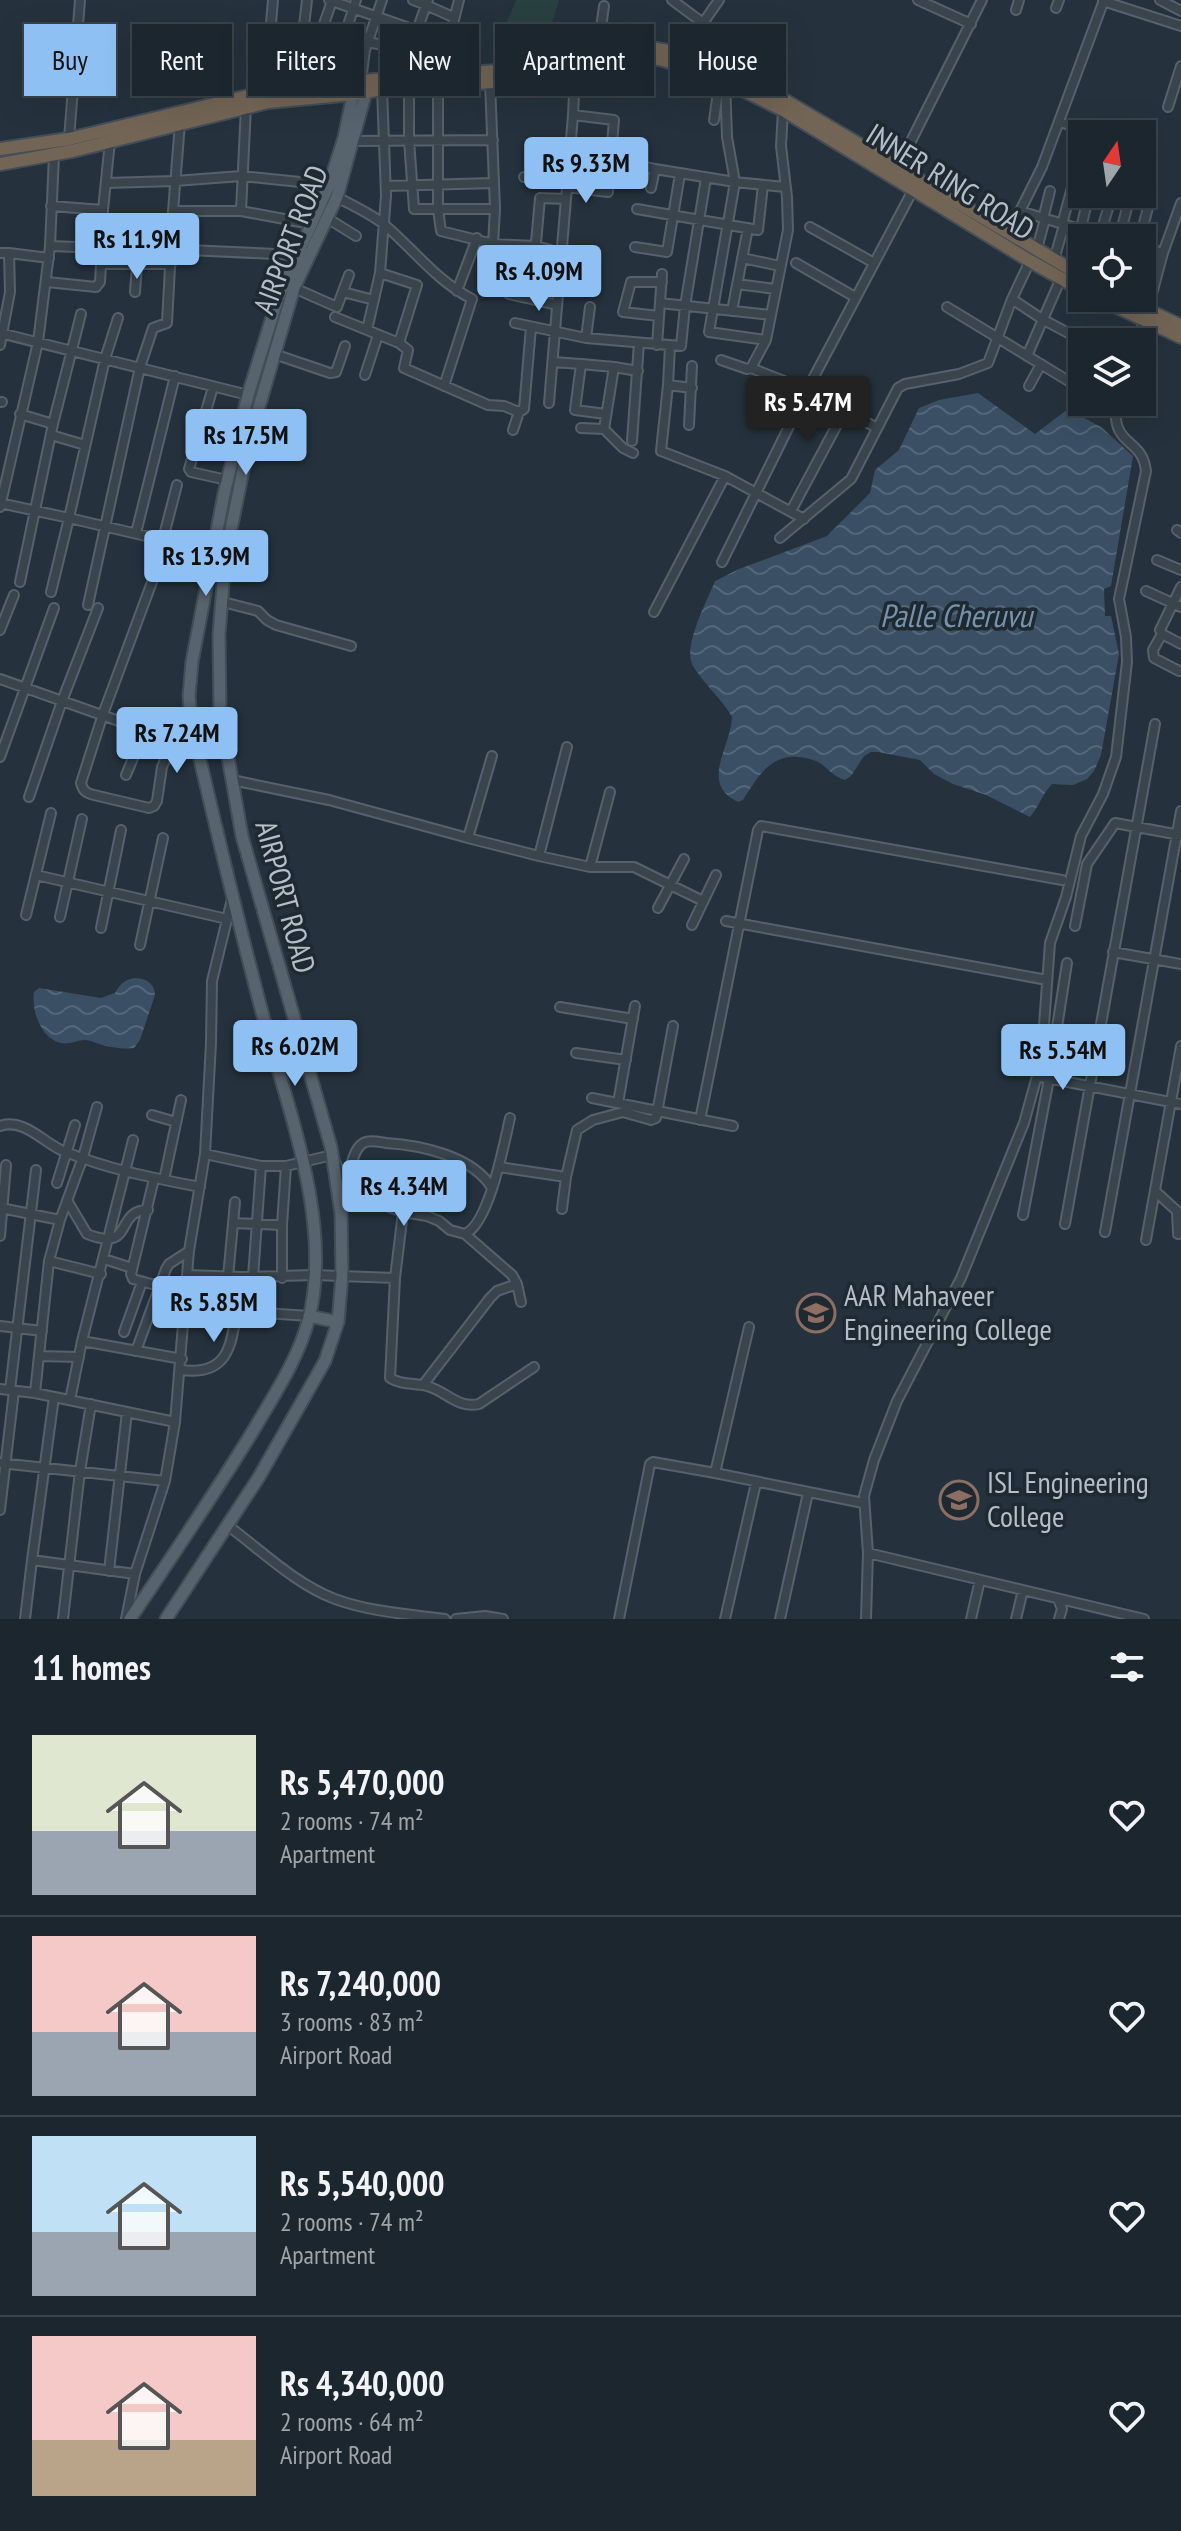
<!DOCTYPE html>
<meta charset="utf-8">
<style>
body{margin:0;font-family:"PT Sans Narrow",sans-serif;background:#252e36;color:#f1f3f6;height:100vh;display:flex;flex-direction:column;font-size:30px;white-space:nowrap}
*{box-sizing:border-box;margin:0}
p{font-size:26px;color:#a0a5aa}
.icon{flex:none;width:44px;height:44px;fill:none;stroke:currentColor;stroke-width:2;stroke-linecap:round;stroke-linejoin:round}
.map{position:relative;height:1619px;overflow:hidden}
.side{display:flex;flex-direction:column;background:#1c262e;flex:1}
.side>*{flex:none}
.guide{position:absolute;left:24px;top:24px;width:1134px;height:72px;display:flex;gap:16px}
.needle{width:52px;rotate:13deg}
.tools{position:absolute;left:1068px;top:120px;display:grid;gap:16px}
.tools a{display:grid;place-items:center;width:88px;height:88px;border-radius:0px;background:#1c262e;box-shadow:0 8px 32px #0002,0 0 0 2px #3a434a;font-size:40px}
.price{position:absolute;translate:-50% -68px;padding:0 18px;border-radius:8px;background:#8fc0f3;color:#111;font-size:26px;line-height:52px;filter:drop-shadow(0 2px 4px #0008)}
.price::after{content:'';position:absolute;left:50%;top:48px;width:24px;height:18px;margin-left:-12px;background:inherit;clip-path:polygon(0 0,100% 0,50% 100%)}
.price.current{background:#222;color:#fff}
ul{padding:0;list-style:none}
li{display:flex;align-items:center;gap:24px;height:200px;padding:0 32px}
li+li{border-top:2px solid #3a434a}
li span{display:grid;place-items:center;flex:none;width:224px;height:160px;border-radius:0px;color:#555}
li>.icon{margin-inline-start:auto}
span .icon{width:96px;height:96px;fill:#fffc;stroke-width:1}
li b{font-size:34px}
h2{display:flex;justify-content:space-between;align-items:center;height:96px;padding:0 32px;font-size:34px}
.chip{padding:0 28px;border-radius:0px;background:#1c262e;box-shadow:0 8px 32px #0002,0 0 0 2px #3a434a;font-size:28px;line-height:72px}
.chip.current{background:#8fc0f3;color:#111}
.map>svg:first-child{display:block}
</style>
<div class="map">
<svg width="1181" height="1619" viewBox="0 0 1181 1619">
<defs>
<pattern id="water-waves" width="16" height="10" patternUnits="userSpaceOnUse" patternTransform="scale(2)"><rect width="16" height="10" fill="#3a4f64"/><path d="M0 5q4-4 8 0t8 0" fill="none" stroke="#546779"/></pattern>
</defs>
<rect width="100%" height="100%" fill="#25323d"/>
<path fill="#28403f" d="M516 0H559L546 43 503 31Z"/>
<path fill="url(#water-waves)" d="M978 393 1035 434 1068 409 1101 427 1133 456 1111 586 1104 589 1105 616H1111L1119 654 1101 755 1094 771 1087 779 1073 785 1052 784C1042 794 1039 807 1030 817L986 795 953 784 934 774 920 760 878 752H871L864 756 851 776 845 780C832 777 825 763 813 760 774 748 761 772 743 800L738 802C699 784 731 747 732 717 721 698 704 684 693 666 682 647 707 601 715 581L739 569 827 536 870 493 875 470 899 450 919 408 939 400Z
M137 978C148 980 154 983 155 995L140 1040 134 1048C123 1049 114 1048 103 1045 97 1044 91 1040 85 1040 77 1040 70 1045 61 1043 41 1039 31 1010 34 992L39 988 101 998 115 993C121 983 125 979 137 978Z"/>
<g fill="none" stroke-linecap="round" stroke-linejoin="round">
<defs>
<path id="minor" d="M329 0 415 30
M413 0 426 5 428 0
M672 0 703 23 769 87
M918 0 971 24
M1160 0 1181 11
M1103 1 1181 26
M1056 8 1059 0
M1016 10 1019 0
M703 23 719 0
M268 40 365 50
M367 42 410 50
M302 43 307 0
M317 44 332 1
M341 47 356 0
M597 56 604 6
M440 75 459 0
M400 79 426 5 453 17
M725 80 727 137 735 182 709 332 766 340
M361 81 365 50 382 0
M490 82 495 209
M438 86V209L441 231 493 244
M409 87V140L414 209H495L493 244 536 246 561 253
M265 92 273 0
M1168 107 1181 66
M783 110 781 146 787 197 788 230 766 340 751 368 807 390 913 190
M714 120 720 78
M1060 122 1099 134
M69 139 80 0
M353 141 493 140
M540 149 569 148
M611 159 655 169
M898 167 982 0
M524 177 568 179
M106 183 175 181 241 176 329 185
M386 186 494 183
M567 187 608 192 614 120 573 115
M651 188 655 169 735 182 785 187
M337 197C353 206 372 214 386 226 415 251 437 281 472 299L444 386
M51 206 103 210 110 141
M637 209 758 230 763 185
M173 211H241L311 224
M241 211 246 106
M1020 211 1109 238
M327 218 356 236
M1043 219 1050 191
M102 224 172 227
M1062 224 1074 180
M810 227 874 263
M1009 233 1042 167 1104 0
M1099 238 1111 199
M1119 238 1130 197
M1140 238 1149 204
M50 246 102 248 103 210
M635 247 667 252 680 174
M1142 247 1163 253
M1037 249 1045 219
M188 250 297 255
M0 253H9L10 292 0 345
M9 253 49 258
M742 258 780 266
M1054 260 1064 225
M796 263 855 297
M102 264H171
M1071 270 1089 194
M380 273 417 285 399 343
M47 282 96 287 100 282 102 248
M737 284 775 289
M294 288 337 307 349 275
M457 291 477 238
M135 292 137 265
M343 292 374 300
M509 294 531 299
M1012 299 1042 319 1085 342
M660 303 771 315
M557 305 531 299 540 198 566 199
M947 307 1075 385 1082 367
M732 311 748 228
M659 316 623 312 631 282H662
M335 317 367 330 380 273 386 196 382 89
M118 318 105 359 69 518 214 552
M515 323 586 338 681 346 685 306 706 178
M367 330 399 343 408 350 404 368 488 405 504 406 519 412 524 409 531 327
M0 333 248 395
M586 338 590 307
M1136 342 1145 320 1163 253 1181 203
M657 345 662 274
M274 354 330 373 336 372 345 346
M1027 356 1061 278
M721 360 747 369 751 368
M553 362 581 364 575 410 606 414
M581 364 614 367 604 429
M614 367 638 371
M365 375 378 335
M668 385 670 346
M1029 386 1041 364
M213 387 189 469 191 472 227 480
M692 388 668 385 661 451 725 476 804 519
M0 402H2
M549 403 573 115 575 74
M20 414 53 424 20 582
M53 424 81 314
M689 425 692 366
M581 428 604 429 623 448 633 453
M513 430 519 412
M51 435 85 445
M632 441 639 343
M0 503 69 518 51 592
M0 507 38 342 50 246 54 155
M791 511 854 393
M1177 530 1181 533
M136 533 175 376
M780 538 851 479 898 388 905 384 959 374 988 363 1012 299 1030 261
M163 539 177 485
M1157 560 1181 570
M722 562 807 390 877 428
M152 582 103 714 81 783C83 791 86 793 94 795L149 808 154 806 157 801 162 767 167 756 197 749
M1181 587 1160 630 1162 634 1181 644
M1146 591 1181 607
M223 602 258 611 267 620 276 625 351 646
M88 605 140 367 153 328 167 323 173 211 180 123
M654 612 725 476
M0 630 14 595
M1162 634 1153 650 1154 658 1179 671
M0 679 130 725 146 727 191 721
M0 757 54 608
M126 775 146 727
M232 780 329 800 468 838 492 756
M29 797 62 701 98 608
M468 838 539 856 567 747
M539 856 590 867H634L703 901
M590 867 610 792
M36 875 227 919
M658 908 684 859
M26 915 51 813
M60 917 82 819
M726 921 1047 980
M692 925 716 875
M1075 926 1087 864 1115 823 1180 835
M101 928 121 830
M140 945 163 838
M1113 952 1181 964
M560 1007 633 1019
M576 1053 626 1060
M1037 1076 1181 1104
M592 1098 733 1126
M618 1103 635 1006
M152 1115 176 1122
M700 1120 758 830 761 826 1062 880
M0 1126C23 1118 42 1141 61 1150 106 1169 153 1178 200 1187
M205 1154 261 1166H286L332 1155 344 1182 359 1196 403 1212 427 1216 439 1221 450 1230 465 1234 512 1275 517 1284 521 1302
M499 1167 566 1177
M154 1179 131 1274 133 1279 159 1286
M164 1180 181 1100
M57 1183 75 1125
M346 1184C350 1173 352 1151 362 1144 368 1139 379 1142 386 1143 420 1145 473 1156 492 1188
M1155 1191 1177 1211 1178 1234
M68 1202 87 1234C135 1253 114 1210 148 1210
M1 1208 60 1220
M562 1209 566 1177 577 1130 593 1120 623 1112 651 1120 656 1118 673 1026
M403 1212 395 1278 390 1378C401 1385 414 1383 427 1386 446 1391 458 1409 479 1404L534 1367
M1023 1215 1049 1079 1067 963
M233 1223 282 1225
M1065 1224 1155 724
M1105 1232 1181 811
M465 1234C489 1224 504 1144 510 1118
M0 1236 6 1165
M1146 1240 1181 1046
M104 1259 132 1268
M49 1261 101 1274
M188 1275 242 1277 314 1275 395 1278
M228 1277 235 1202
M253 1277 261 1166
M282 1278V1225L286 1166
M186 1299 236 1311 309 1316
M0 1326 42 1331
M749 1327 715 1473 863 1503
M124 1332 142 1282
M82 1341 182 1359
M136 1351 166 1269 169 1264 189 1251
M40 1356 79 1357
M181 1370C226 1376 232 1348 236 1311
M423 1385 490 1298 497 1291 517 1284
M0 1389 35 1393 175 1422
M10 1390 36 1170
M35 1393 49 1261 60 1220 83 1157 97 1107
M54 1397 32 1560 135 1574
M70 1400 82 1341 133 1140
M0 1463 165 1481
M0 1510 14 1391
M227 1525C261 1550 295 1584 335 1599 370 1612 409 1614 445 1619
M868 1553 1144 1619
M109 1571 127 1412
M1058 1599 1062 1609 1059 1619
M25 1619 32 1560
M63 1619 80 1471 91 1404
M126 1619 135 1574 165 1481 175 1422 189 1251 205 1154 211 1043 212 981 232 899
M456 1619 485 1616 503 1619
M619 1619 650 1464 653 1462 715 1473
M725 1619 756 1483
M780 1619 808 1493
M866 1619 868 1553 864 1496 874 1460 897 1401 961 1278 1024 1123 1037 1076 1043 1039 1050 943 1066 897 1081 836 1103 794 1116 757 1127 662 1126 637 1119 599 1146 471C1142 436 1111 449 1116 402
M971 1619 980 1580
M1016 1619 1023 1590"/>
<path id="major" d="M309 1316 338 1322
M130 1619C173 1555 216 1492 256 1426 276 1392 299 1357 309 1318 333 1223 287 1107 263 1016 237 918 214 820 191 721L189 696 192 662 224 494 248 395 278 298 329 185 344 138 353 94
M166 1619 259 1477 325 1361 338 1322 342 1276 341 1213 331 1147 242 836 220 712 219 635 225 559 249 441 294 288 337 197 366 92"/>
<path id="highway" d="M0 149 69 139 265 92 361 81 550 67 643 47 687 54 745 77 1082 276
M0 164 72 151 268 102 353 94 382 89 543 79 575 74 632 58 660 59 713 75 783 110 1030 261 1082 290
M1098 298 1181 337
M1122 298 1181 326"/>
</defs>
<use href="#minor" stroke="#57616b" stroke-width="12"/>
<use href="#major" stroke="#424d56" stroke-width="15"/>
<use href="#highway" stroke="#444e58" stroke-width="16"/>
<use href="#minor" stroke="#39444d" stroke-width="8"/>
<use href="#major" stroke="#57636d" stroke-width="11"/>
<use href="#highway" stroke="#736556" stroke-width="12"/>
</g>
<defs>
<symbol id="university-ring" viewBox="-11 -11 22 22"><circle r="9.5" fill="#1e2932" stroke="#8d6e63" stroke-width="1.5"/><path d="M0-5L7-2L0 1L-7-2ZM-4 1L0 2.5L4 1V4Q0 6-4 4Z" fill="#8d6e63"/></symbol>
</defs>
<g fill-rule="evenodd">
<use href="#university-ring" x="794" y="1291" width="44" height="44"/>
<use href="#university-ring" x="937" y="1478" width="44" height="44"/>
</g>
<g text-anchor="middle" stroke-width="7" stroke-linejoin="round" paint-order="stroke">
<g font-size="30" fill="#b5bec8" stroke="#1e2932">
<text transform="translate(950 182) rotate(32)" y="10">INNER RING ROAD</text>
<text transform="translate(291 240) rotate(-69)" y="10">AIRPORT ROAD</text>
<text transform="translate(285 897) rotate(75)" y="10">AIRPORT ROAD</text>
</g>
<g font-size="30" fill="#b5bec8" stroke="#1e2932" text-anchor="start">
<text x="844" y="1306">AAR Mahaveer<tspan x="844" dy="34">Engineering College</tspan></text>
<text x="987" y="1493">ISL Engineering<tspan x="987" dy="34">College</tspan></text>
</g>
<g font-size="32" font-style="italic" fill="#7792aa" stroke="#1e2932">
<text x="956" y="627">Palle Cheruvu</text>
</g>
</g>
</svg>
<div class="tools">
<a><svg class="needle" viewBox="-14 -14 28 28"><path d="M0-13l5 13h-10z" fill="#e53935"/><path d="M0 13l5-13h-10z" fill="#a0a5aa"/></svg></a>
<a><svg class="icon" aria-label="locate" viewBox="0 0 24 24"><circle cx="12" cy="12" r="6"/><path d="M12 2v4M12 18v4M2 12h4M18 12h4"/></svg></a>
<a><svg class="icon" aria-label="layers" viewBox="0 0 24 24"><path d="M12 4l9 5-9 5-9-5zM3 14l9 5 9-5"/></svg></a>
</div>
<b class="price" style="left:586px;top:205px">Rs 9.33M</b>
<b class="price" style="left:137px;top:281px">Rs 11.9M</b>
<b class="price" style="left:539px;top:313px">Rs 4.09M</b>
<b class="price current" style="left:808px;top:444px">Rs 5.47M</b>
<b class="price" style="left:246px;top:477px">Rs 17.5M</b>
<b class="price" style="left:206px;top:598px">Rs 13.9M</b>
<b class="price" style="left:177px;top:775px">Rs 7.24M</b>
<b class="price" style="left:295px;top:1088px">Rs 6.02M</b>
<b class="price" style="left:1063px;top:1092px">Rs 5.54M</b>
<b class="price" style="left:404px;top:1228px">Rs 4.34M</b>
<b class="price" style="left:214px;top:1344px">Rs 5.85M</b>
<div class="guide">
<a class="chip current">Buy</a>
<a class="chip">Rent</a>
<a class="chip">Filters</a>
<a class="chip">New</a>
<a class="chip">Apartment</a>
<a class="chip">House</a>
</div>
</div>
<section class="side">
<h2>11 homes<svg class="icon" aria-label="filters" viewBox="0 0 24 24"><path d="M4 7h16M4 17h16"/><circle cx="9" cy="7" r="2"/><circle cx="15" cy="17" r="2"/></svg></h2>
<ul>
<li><span style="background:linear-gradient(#dfe7d0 60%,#9aa5b1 0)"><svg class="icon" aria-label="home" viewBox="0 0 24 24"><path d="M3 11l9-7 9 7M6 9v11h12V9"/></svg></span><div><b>Rs 5,470,000</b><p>2 rooms · 74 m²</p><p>Apartment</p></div><svg class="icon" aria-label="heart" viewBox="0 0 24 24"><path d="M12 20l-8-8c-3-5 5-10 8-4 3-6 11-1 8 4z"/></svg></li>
<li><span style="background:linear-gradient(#f6c9c9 60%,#9aa5b1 0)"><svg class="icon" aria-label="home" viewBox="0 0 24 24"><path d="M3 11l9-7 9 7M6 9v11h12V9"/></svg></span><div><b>Rs 7,240,000</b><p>3 rooms · 83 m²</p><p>Airport Road</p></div><svg class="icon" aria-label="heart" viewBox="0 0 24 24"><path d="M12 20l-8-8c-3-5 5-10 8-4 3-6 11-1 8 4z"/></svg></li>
<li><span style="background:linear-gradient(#bfe0f5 60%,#9aa5b1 0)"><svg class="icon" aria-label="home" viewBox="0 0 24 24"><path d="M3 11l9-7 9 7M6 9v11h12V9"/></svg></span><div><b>Rs 5,540,000</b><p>2 rooms · 74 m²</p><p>Apartment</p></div><svg class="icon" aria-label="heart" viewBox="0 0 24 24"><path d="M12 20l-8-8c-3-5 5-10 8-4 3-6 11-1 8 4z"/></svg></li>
<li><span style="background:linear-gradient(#f6c9c9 65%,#b9a48a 0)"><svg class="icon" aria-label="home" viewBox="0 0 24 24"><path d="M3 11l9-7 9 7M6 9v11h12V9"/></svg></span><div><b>Rs 4,340,000</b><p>2 rooms · 64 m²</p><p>Airport Road</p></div><svg class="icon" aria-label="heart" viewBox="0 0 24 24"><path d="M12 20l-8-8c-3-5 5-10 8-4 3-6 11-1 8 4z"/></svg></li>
</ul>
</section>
